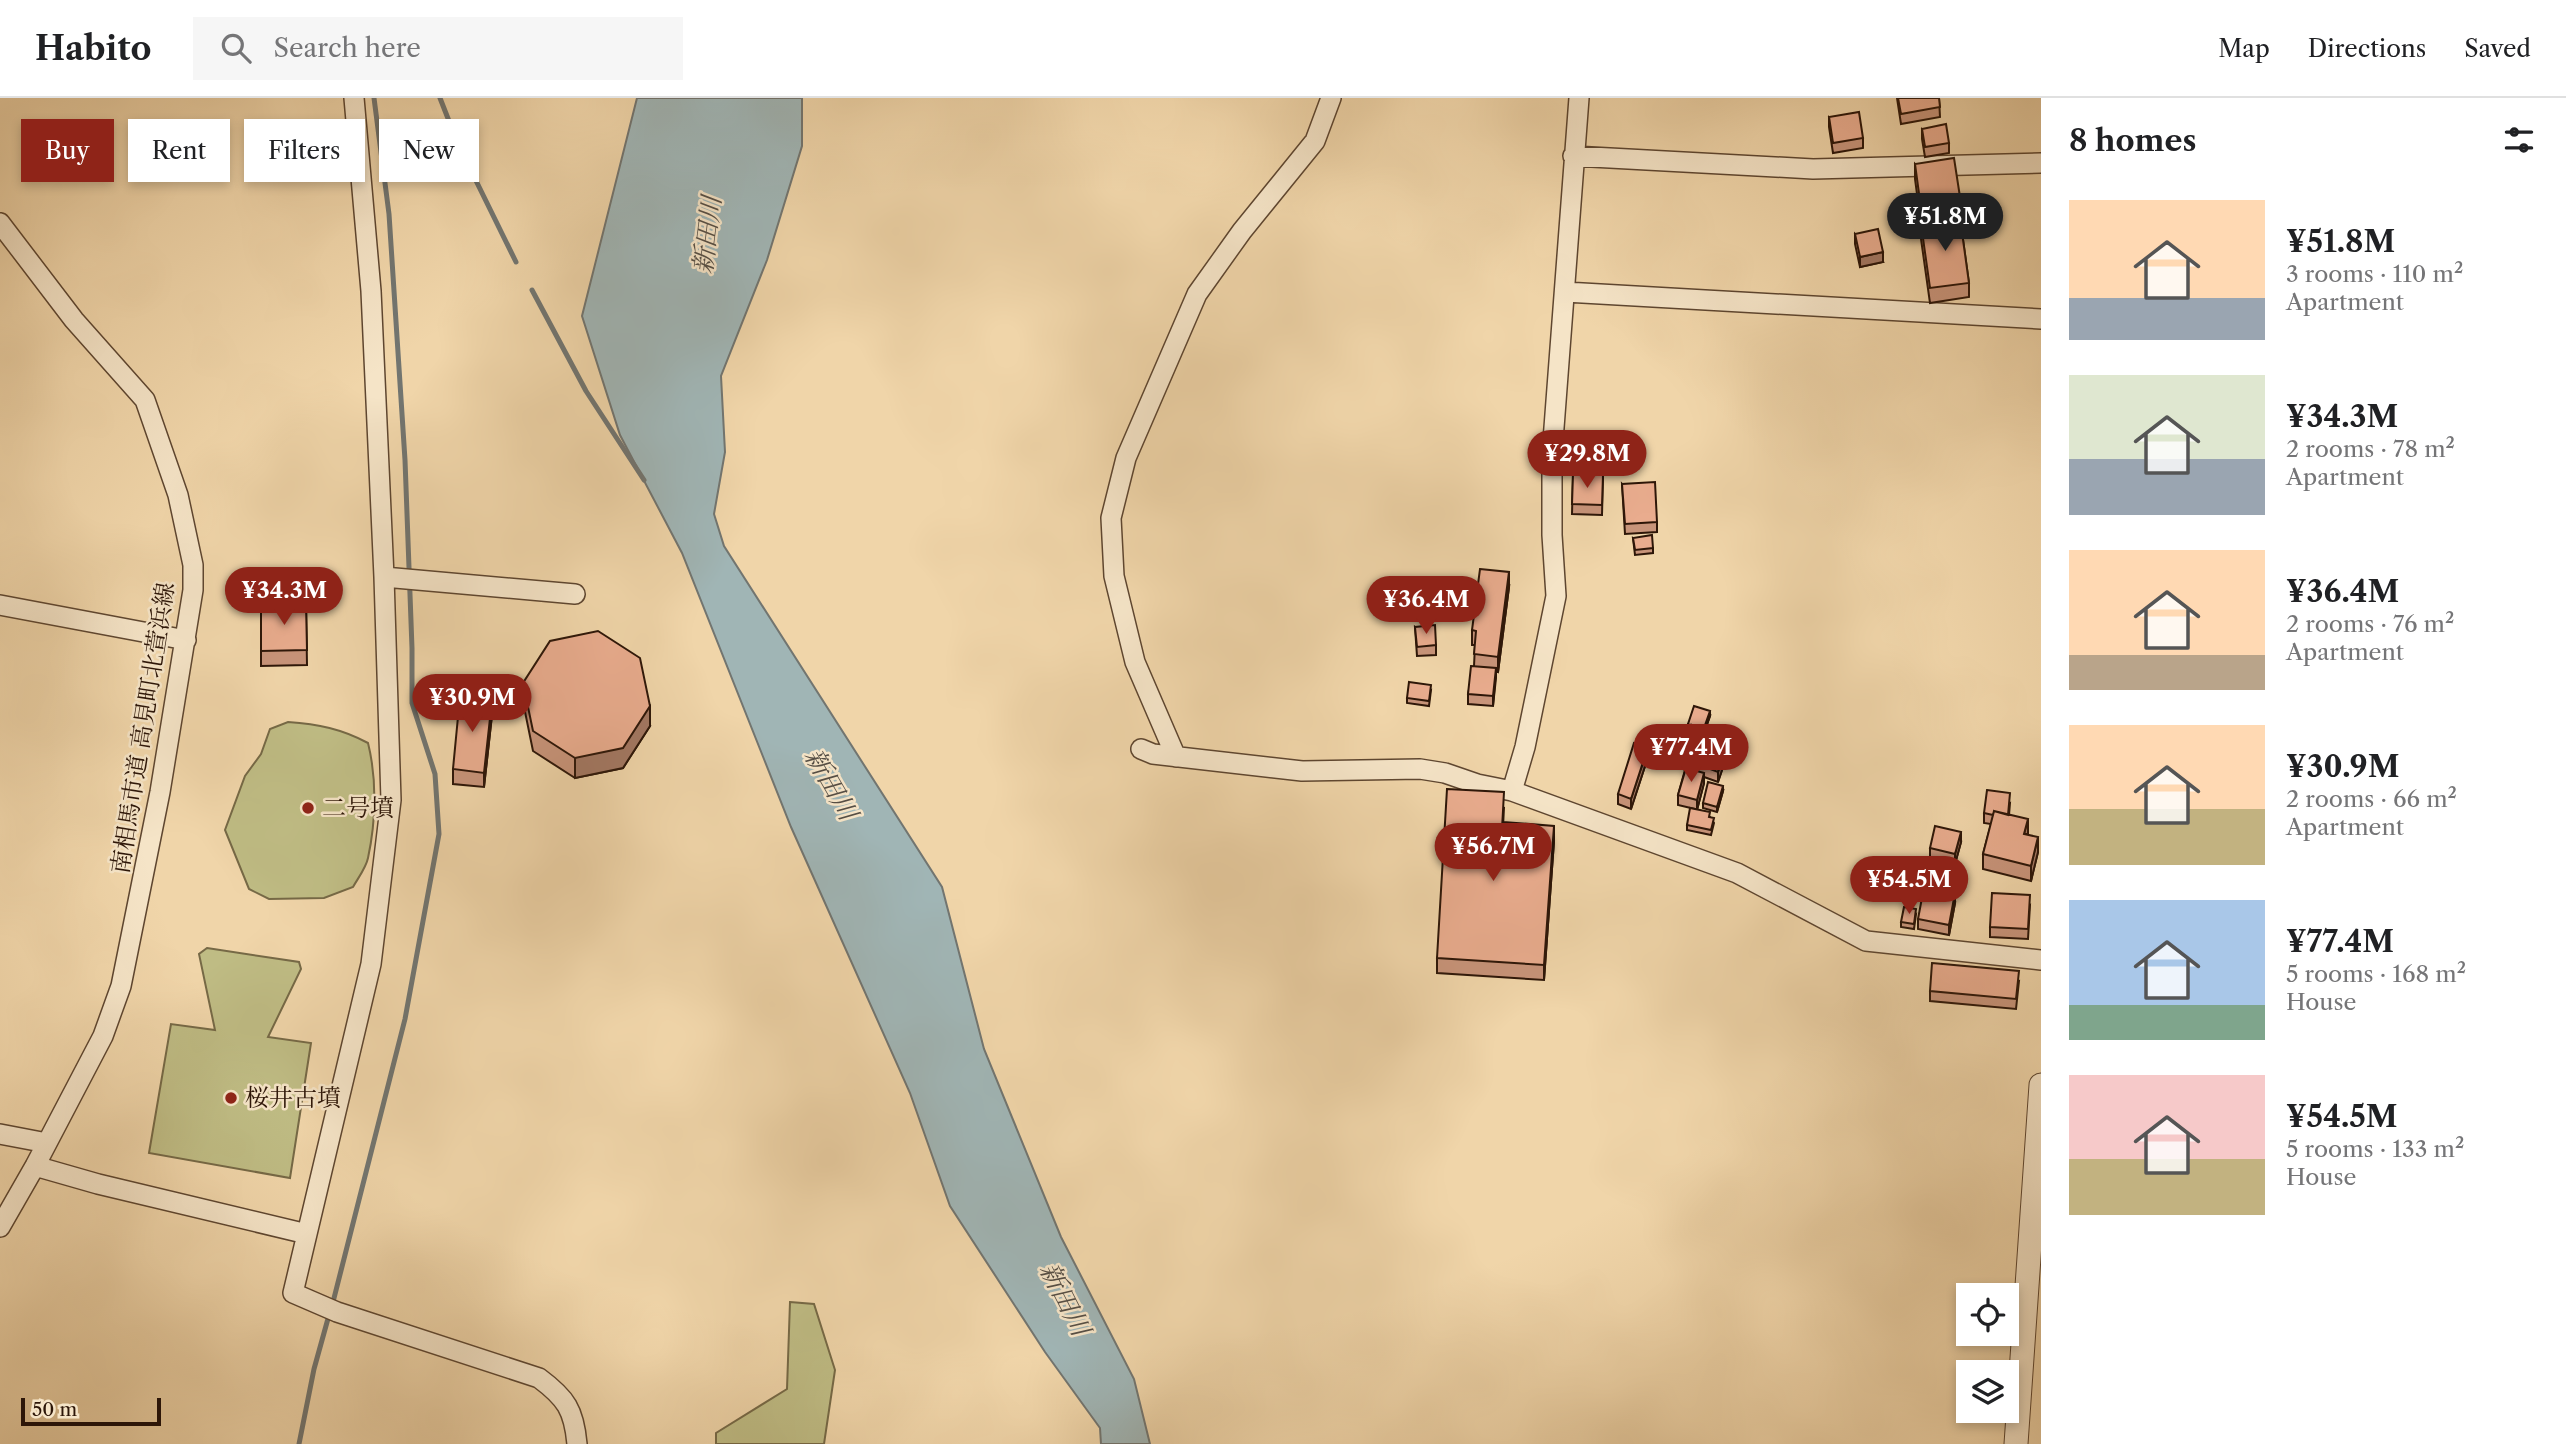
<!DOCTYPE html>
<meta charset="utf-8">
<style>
body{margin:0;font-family:"Libre Caslon Text","Noto Serif JP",serif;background:#f6f6f6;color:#202124;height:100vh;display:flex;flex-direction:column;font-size:26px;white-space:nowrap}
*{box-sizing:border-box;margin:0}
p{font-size:23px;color:#757577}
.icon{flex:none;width:38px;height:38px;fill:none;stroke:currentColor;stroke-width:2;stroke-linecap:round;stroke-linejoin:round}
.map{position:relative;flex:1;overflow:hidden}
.drawer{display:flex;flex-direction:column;background:#fff;width:525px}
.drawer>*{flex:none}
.banner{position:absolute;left:21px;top:21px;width:665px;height:63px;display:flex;gap:14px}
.buttons{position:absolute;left:1956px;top:1185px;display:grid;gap:14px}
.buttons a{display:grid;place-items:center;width:63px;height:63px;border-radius:0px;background:#fff;box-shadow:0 4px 10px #0003;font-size:35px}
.scale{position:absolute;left:21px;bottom:18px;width:140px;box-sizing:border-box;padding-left:7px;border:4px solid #2d1608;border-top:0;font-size:19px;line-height:24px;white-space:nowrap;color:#2d1608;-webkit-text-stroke:5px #f5e4c7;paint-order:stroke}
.price{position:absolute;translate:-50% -60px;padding:0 16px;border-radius:24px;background:#8f2418;color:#fff;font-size:23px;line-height:46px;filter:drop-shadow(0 2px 4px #0008)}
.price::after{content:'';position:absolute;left:50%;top:42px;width:21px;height:16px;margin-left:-10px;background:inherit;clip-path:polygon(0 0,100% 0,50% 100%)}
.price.on{background:#222;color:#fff}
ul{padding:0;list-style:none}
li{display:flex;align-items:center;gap:21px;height:175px;padding:0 28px}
li span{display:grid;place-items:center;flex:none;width:196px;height:140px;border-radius:0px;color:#555}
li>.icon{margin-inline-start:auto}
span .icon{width:84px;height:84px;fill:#fffc;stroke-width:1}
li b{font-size:30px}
h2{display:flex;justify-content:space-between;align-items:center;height:84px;padding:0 28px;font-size:30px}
.pill{padding:0 24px;border-radius:0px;background:#fff;box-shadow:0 4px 10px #0003;font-size:24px;line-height:63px}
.pill.on{background:#8f2418;color:#fff}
header{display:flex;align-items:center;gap:42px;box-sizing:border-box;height:98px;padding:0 35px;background:#fff;border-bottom:2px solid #e0e0e0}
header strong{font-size:33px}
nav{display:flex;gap:38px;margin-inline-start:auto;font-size:24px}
.search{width:490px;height:63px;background:#f6f6f6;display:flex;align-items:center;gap:18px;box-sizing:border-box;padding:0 24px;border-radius:0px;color:#757577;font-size:26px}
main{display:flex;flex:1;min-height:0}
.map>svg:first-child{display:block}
</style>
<header>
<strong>Habito</strong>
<div class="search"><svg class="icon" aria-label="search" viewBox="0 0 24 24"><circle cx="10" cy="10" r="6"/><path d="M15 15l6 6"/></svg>Search here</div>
<nav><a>Map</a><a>Directions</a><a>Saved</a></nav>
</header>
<main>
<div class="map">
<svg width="2041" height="1346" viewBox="0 0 2041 1346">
<rect width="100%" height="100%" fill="#f0d5a9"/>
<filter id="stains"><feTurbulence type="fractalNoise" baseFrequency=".00286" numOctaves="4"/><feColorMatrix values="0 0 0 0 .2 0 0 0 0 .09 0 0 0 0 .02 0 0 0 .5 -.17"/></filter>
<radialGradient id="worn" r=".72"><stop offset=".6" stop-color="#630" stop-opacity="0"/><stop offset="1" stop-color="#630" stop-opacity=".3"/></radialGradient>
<path fill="#bfbc84" stroke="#766946" stroke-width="2" d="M288 624C318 626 342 631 368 645 377 681 376 723 368 760 366 770 358 780 353 789L324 800 269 801 249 791 225 732 245 678 261 656 270 631Z
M207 850 299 864 301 871 268 939 311 945 290 1080 149 1055 171 926 215 932 199 856Z
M790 1204 814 1206 835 1272 824 1346H716V1335L787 1291Z"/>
<path fill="#a0b5b5" stroke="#727570" stroke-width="2" d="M637 0H802V48L767 162 721 278 725 354 714 416 724 448 942 789 984 951 1061 1139 1134 1281 1150 1346H1101L1100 1330 1045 1254 950 1108 910 995 791 729 682 455 620 337 582 218Z"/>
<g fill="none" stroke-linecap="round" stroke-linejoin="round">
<path stroke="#727570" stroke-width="5" d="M440 0 458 46 516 164
M532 192 586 293 644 382
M332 1208 405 921 439 736 435 676 412 605V550L405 362 389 116 374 0
M299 1346 314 1271 329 1217"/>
<defs>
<path id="minor" d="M354 0 371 193 384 479 391 702 371 866 293 1195 337 1214 539 1280C566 1300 574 1312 577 1346
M1573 58 1813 71 2041 65
M0 125 74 222 145 302 178 397 193 467V492L160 694 121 888 103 938 35 1068 0 1129
M1565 194 2041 221
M384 479 575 496
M0 507 186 542
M1141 651 1153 656 1302 673 1420 671 1445 675 1477 686 1512 693 1737 775 1866 843 2041 862
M1176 659 1135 564 1114 478 1111 420 1126 360 1197 196 1242 133 1315 43 1331 0
M1512 693 1525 649 1556 498 1552 437V356L1579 0
M0 1036 47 1045
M35 1068 98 1086 307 1136"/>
<path id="tertiary" d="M2016 1346 2041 987"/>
</defs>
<use href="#minor" stroke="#5e4630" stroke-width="22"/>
<use href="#tertiary" stroke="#5e4630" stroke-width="25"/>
<use href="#minor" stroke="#f5e4c7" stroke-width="19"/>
<use href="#tertiary" stroke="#f5e4c7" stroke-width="23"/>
</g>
<path fill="#c8947a" stroke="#2d1608" stroke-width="2" d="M1897 0H1939L1940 19 1901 26Z
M1829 19 1863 40V50L1833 55 1829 29Z
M1922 31 1949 45V55L1925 59 1922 41Z
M1915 66 1962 112V127H1961L1969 185V199L1930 205 1921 141V126L1915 81Z
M1855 136 1883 164 1860 169 1855 146Z
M1573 376 1603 377 1602 417 1572 416Z
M1622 386 1657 424V434L1625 436Z
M1633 440 1653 450V455L1635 457Z
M1509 489 1498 574 1496 573 1493 608 1468 606V596L1474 568 1475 547H1472V532Z
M306 505 307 567 261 568V506Z
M1415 529 1436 547V557L1417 558Z
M523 585 650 628 623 670 575 680 533 653 523 604Z
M1431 592 1429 608 1407 605V600Z
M492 617 484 689 453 686V671Z
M1710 618 1705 632 1714 645 1711 652 1724 666 1718 684 1704 679V685L1697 712 1710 719 1714 725 1711 737 1687 732V727L1695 711 1678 707V697L1685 672 1681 670V660L1691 631H1688V626Z
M1648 659 1631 711 1618 706V696Z
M1723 693 1717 714 1703 710V705Z
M2010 705 2009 717 2028 737 2038 754 2031 783 1983 771V756L1991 726 1984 725V715Z
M1504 709 1502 749 1554 743 1544 882 1437 875V860Z
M1961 744 1955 766 1930 760V750Z
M1955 805 1949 837 1918 831V821Z
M2030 807 2028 841 1990 839V829Z
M1916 816 1914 831 1901 829V824Z
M2019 883 2016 911 1930 903V893Z"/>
<path fill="#a37863" stroke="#2d1608" stroke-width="2" d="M1883 154V164L1860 169V159Z
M1509 474V489L1498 574V559Z
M1496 570V580L1493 608V598Z
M492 602V617L484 689V675Z
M650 608V628L623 670 575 680V660Z
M1710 613V618L1704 635V630Z
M1714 635V645L1708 661V651Z
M1648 649V659L1631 711V701Z
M1724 656V666L1718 684V674Z
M1704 675V685L1697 712V702Z
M1723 688V693L1717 714V709Z
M2028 721V736H2024Z
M1554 728V743L1544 882V867Z
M1961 734V744L1955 766V756Z
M2038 739V754L2031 783V768Z
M1955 795V805L1949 837V827Z"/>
<path fill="#e9ac8e" stroke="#2d1608" stroke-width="2" d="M1898 0H1939L1940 9 1901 16Z
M1859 14 1863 40 1833 45 1829 19Z
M1946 26 1949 45 1925 49 1922 31Z
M1954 60 1962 112 1922 118 1915 66Z
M1960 120 1969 185 1930 190 1921 126Z
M1878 131 1883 154 1860 159 1855 136Z
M1573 376 1603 377 1602 407 1572 406Z
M1655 384 1657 424 1625 426 1622 386Z
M1652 437 1653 450 1635 452 1633 440Z
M1480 471 1509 474 1498 559 1474 556 1476 533 1472 532Z
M306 505 307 552 261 553V506Z
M1435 527 1436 547 1417 549 1415 529Z
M598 533 640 560 650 608 623 650 575 660 533 633 523 585 550 543Z
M1471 568 1496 570 1493 598 1468 596Z
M1409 584 1431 587 1429 603 1407 600Z
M460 598 492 602 484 675 453 671Z
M1694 608 1710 613 1704 630 1688 626Z
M1692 627 1714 635 1708 651 1724 656 1718 674 1681 660Z
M1634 645 1648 649 1631 701 1618 696Z
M1686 670 1704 675 1697 702 1678 697Z
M1708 684 1723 688 1717 709 1703 705Z
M1447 691 1504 694 1500 768 1504 724 1554 728 1544 867 1437 860Z
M1987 692 2010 695 2008 717 1994 713 1993 717 1984 715Z
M1690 710 1710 714 1709 719 1714 720 1711 732 1687 727Z
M1994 713 2028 721 2024 736 2038 739 2031 768 1983 756Z
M1935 728 1961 734 1955 756 1930 750Z
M1924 789 1955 795 1949 827 1918 821Z
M1992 795 2030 797 2028 831 1990 829Z
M1904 809 1916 811 1914 826 1901 824Z
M1932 865 2019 873 2016 901 1930 893Z"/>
<g fill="#8f2418" stroke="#f5e4c7" stroke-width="2.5">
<circle cx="308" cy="710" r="7"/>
<circle cx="231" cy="1000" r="7"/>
</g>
<g text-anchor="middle" stroke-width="5" stroke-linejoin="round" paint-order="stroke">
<g font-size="24" fill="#2d1608" stroke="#f5e4c7">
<text transform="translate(143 630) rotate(-81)" y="8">南相馬市道 高見町北萱浜線</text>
</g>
<g font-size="24" fill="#2d1608" stroke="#f5e4c7" text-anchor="start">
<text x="322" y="718">二号墳</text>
<text x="245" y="1008">桜井古墳</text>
</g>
<g font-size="26" font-style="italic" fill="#554e45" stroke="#f5e4c7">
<text transform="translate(707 137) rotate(-83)" y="9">新田川</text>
<text transform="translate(831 686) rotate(60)" y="9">新田川</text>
<text transform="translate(1065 1201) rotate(63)" y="9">新田川</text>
</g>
</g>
<rect width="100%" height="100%" filter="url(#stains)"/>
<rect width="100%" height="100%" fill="url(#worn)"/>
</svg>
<div class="buttons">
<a><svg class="icon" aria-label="locate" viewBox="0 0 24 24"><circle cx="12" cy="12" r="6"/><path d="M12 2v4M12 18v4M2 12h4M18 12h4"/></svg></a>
<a><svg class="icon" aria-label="layers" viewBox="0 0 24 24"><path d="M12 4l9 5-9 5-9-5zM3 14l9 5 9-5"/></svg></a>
</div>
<div class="scale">50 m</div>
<b class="price on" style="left:1945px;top:155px">¥51.8M</b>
<b class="price" style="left:1587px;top:392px">¥29.8M</b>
<b class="price" style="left:284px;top:529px">¥34.3M</b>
<b class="price" style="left:1426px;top:538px">¥36.4M</b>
<b class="price" style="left:472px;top:636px">¥30.9M</b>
<b class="price" style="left:1691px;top:686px">¥77.4M</b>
<b class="price" style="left:1493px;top:785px">¥56.7M</b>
<b class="price" style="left:1909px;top:818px">¥54.5M</b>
<div class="banner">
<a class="pill on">Buy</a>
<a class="pill">Rent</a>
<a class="pill">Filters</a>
<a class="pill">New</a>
</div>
</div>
<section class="drawer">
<h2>8 homes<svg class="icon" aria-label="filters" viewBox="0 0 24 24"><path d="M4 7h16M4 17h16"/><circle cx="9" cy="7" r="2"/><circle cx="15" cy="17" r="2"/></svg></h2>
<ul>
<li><span style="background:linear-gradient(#ffd9b3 70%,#9aa5b1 0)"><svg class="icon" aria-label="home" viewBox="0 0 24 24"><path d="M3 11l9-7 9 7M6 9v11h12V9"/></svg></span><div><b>¥51.8M</b><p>3 rooms · 110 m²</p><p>Apartment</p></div></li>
<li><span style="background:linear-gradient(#dfe7d0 60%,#9aa5b1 0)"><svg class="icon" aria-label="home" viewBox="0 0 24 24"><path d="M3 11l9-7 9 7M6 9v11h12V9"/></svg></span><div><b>¥34.3M</b><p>2 rooms · 78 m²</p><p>Apartment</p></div></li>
<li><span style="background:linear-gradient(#ffd9b3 75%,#b9a48a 0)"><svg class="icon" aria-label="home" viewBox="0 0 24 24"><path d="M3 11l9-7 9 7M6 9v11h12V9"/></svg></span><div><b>¥36.4M</b><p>2 rooms · 76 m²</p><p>Apartment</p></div></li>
<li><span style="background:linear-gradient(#ffd9b3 60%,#c2b280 0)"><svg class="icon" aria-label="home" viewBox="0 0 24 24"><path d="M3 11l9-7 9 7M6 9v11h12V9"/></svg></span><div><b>¥30.9M</b><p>2 rooms · 66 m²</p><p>Apartment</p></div></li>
<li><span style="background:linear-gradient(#a9c7e8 75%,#7fa58c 0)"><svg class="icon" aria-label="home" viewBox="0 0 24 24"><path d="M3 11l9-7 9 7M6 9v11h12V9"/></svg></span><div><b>¥77.4M</b><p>5 rooms · 168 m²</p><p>House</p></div></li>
<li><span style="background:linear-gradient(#f6c9c9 60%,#c2b280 0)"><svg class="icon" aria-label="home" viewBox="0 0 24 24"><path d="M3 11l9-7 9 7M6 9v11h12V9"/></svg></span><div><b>¥54.5M</b><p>5 rooms · 133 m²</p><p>House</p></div></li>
</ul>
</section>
</main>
